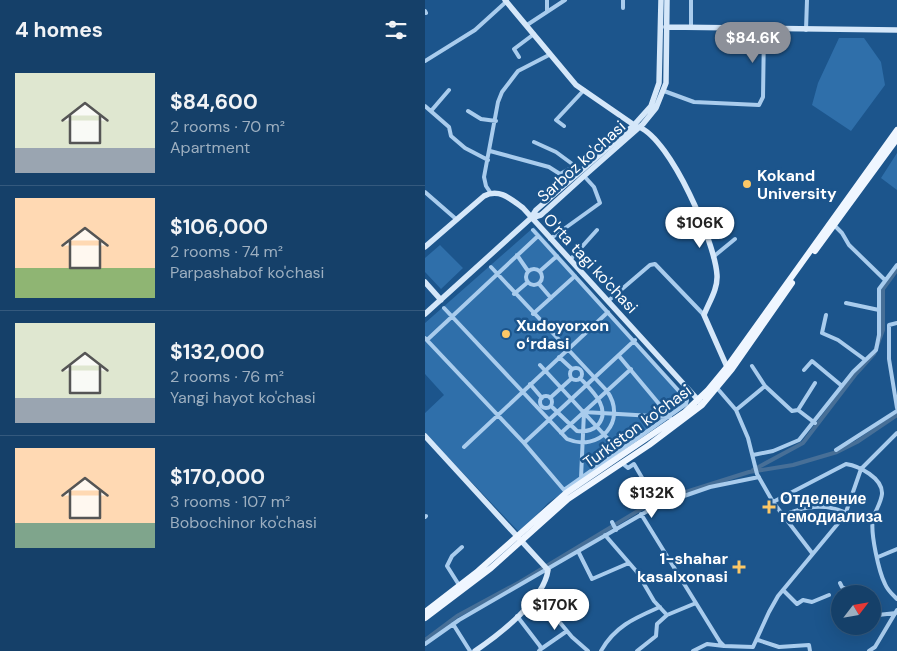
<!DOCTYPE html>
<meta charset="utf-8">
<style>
body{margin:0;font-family:"DM Sans",sans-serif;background:#224b71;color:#f1f3f6;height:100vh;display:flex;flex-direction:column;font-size:19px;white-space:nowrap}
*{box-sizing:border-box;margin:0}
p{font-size:16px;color:#9dafc0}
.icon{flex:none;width:28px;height:28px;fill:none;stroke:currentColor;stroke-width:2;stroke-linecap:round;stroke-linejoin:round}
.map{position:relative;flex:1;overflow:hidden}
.drawer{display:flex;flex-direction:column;background:#154069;width:425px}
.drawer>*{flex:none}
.needle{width:32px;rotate:59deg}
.buttons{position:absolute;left:406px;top:585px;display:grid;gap:10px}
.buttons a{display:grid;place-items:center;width:50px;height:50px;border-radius:50%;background:#154069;box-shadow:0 5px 20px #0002,0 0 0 1px #34597d;font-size:25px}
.price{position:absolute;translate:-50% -42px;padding:0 11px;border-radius:18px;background:#fff;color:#222;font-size:16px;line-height:32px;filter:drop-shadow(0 1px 2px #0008)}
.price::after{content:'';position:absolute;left:50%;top:30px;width:15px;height:11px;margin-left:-8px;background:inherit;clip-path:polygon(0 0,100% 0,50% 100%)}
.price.on{background:#8c9099;color:#fff}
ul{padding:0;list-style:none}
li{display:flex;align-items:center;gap:15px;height:125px;padding:0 15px}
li+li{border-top:1px solid #34597d}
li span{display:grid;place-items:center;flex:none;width:140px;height:100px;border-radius:0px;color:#555}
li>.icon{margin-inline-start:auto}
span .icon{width:60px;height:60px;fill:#fffc;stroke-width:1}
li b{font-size:21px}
h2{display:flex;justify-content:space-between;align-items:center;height:60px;padding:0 15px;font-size:21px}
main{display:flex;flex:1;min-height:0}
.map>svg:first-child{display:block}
</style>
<main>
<section class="drawer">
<h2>4 homes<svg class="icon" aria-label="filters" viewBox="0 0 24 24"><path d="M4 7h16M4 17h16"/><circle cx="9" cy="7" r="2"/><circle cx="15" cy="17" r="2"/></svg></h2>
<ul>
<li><span style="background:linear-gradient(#dfe7d0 75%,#9aa5b1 0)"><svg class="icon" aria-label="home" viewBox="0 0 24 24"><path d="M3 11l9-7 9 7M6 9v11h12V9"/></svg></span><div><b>$84,600</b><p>2 rooms · 70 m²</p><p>Apartment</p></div></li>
<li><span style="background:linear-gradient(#ffd9b3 70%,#8fb573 0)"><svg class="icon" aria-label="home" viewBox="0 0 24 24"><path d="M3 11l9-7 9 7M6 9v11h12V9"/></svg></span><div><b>$106,000</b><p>2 rooms · 74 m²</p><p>Parpashabof ko'chasi</p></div></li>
<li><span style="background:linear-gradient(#dfe7d0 75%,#9aa5b1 0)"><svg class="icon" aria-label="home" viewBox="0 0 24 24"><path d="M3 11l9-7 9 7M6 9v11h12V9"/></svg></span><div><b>$132,000</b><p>2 rooms · 76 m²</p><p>Yangi hayot ko'chasi</p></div></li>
<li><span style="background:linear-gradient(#ffd9b3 75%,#7fa58c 0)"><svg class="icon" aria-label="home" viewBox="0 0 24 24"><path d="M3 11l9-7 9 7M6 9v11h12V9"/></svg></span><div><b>$170,000</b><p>3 rooms · 107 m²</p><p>Bobochinor ko'chasi</p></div></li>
</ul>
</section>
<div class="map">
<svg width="472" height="651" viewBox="0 0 472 651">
<rect width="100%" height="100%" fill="#1c558c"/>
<path fill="#2f6faa" d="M414 38H439L456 62 460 85 426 131 387 105 393 83Z
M472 153V190L456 178Z
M109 227 264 401 253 412 123 503 99 528 93 531 0 433V413L19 395 0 374V323Z
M15 245 38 268 16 289 0 272V258Z"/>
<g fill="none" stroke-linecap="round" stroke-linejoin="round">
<path stroke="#476f97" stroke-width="4" d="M328 470 378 443 430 375 449 354 458 330V289L472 270
M0 640 32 616 95 582 226 503 324 472 368 465 412 452 432 442 472 415"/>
<path stroke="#a9cced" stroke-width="4" d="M198 0V8
M0 11 1 13
M122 11V0
M102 25 140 0
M266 28V0
M381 30 382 0
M94 57 89 49 109 34
M0 61 50 30 82 1
M239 91 269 102 334 105 338 97 339 29
M0 106 24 127 26 136 40 148 63 160
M6 111 24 90
M43 111 56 119 71 121
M139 126 131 120 159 90
M109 142 131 152 150 166
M65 151 124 167 135 174 150 166 155 171
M0 192 31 219
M65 192 61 186 59 177 73 102 77 92 93 71 124 55
M409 225 417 233 424 245 460 280
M125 239 175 203 169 187 159 176
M92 255 103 271
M288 257 310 239
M145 260 172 230
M101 277a8 8 0 1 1 16 0a8 8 0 1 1-16 0Z
M115 271 132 256
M114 284 126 298
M89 294 103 282
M183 301 225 265 230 264 279 315
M421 303 454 310
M19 308 142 439C174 453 203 421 182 391L66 267
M108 314 150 276
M401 315 397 333 413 340 439 359
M472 323 464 325V359L472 408
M0 338 99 443 139 490 261 404 262 400 108 230
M2 340 113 236
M194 356 245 417
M134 357 147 369
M115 365 185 441
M327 366 340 386
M145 374a6 6 0 1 1 12 0a6 6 0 1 1-12 0Z
M379 370 387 361 417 386
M105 384 117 398
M292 388 311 410 323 438 332 474 348 502 387 553
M115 402a6 6 0 1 1 12 0a6 6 0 1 1-12 0Z
M125 398 146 379
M126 406 152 431C160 432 167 431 173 425 187 408 166 390 155 378
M311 410 340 386 367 411 373 410 390 423
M373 410 390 383
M136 433 206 369
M99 443 210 340
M39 447 183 312
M411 450 472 411
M328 455 348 451 374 440 428 372 451 350 454 335V289L472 265
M197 463 203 468 209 464 233 505
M156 478 159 412 245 417
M348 502 421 464C434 466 458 478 457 494 456 503 450 511 448 519 445 533 454 572 460 584 463 591 467 594 472 599
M216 514 295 642 299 646 328 647 344 612 353 596 420 515 436 469 472 433
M358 516C377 506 401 503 421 513
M0 517 1 516
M187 522 191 530
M180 535 212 572 229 601 242 615
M153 551 167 579 204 563
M453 557 472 549
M415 583 417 587 432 594
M34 585 22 566 27 556 37 547
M358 590 372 604 378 600 387 602 404 595
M112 595 147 637 163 651
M448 609 453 615 471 613
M92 616 115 646 116 649 114 651
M28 624 45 651
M333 640 354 647 384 645 385 651
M0 644 34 620 233 505 285 487 334 477
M116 649 142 631
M176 651C190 626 210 618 235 607
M212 651 231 636 232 624 242 615 271 603
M268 651 282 644 299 646
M444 651 450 647 472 610"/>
<path stroke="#d5e7f9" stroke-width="5.5" d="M80 0 151 85 209 125
M241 27 472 30
M214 127C246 140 290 242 292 275 293 289 284 302 279 315L302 367
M106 218 111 210 209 125 226 106 234 83 236 0
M0 247 59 196C74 188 86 199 98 208L275 402
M0 282 16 300
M0 314 106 218 116 215 159 176 218 124 231 108 241 83 242 0
M0 436 123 570C119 600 75 634 50 651"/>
<path stroke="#eff6ff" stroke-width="6" d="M390 251 472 139
M0 612 53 571 141 493 260 412 283 390 302 367 472 130
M0 618 66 568 143 499 224 445 277 405 307 369 367 283"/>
</g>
<g fill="#fdc866" stroke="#1c558c" stroke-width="2">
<circle cx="322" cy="184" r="5"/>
<circle cx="81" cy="334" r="5"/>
<path d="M341.5 499.5h5v5h5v5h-5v5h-5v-5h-5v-5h5z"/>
<path d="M311.5 559.5h5v5h5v5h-5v5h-5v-5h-5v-5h5z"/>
</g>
<g text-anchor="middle" stroke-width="5" stroke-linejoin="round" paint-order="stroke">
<g font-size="16" fill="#fff" stroke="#1c558c">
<text transform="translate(156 161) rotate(-42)" y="6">Sarboz ko'chasi</text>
<text transform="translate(166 263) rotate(47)" y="6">O'rta tagi ko'chasi</text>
<text transform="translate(212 426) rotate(-36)" y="6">Turkiston ko'chasi</text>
</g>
<g font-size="16" font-weight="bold" fill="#fff" stroke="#1c558c" text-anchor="start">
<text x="332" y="181">Kokand<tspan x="332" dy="18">University</tspan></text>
<text x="91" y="331">Xudoyorxon<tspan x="91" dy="18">oʻrdasi</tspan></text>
<text x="355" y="504">Отделение<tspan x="355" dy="18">гемодиализа</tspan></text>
<text x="303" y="564" text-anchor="end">1-shahar<tspan x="303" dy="18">kasalxonasi</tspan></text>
</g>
</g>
</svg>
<div class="buttons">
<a><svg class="needle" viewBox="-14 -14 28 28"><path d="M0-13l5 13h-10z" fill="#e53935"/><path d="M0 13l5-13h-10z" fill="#9dafc0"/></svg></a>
</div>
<b class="price on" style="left:328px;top:64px">$84.6K</b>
<b class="price" style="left:275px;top:249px">$106K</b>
<b class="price" style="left:227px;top:519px">$132K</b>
<b class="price" style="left:130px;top:631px">$170K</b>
</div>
</main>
